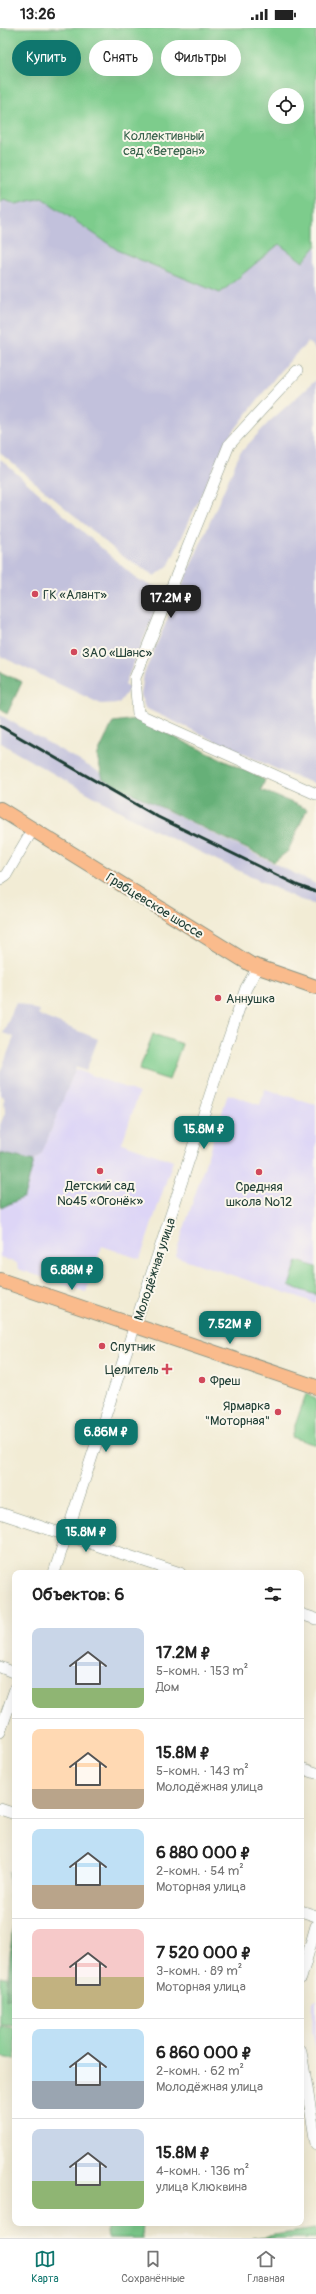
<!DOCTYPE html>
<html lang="ru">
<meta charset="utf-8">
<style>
body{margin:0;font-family:Pangolin,sans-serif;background:#f6f6f6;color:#222;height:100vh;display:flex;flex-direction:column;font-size:15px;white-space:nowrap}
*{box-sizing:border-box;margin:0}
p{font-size:13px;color:#767676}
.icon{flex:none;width:22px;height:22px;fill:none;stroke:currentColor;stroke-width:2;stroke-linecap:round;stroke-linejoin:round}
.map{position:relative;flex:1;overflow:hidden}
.details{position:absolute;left:12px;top:1542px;width:292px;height:656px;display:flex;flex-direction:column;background:#fff;border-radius:8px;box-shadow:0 4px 16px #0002}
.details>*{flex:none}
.hud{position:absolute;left:12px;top:12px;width:292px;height:36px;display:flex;gap:8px}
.controls{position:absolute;left:268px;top:60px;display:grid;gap:8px}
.controls a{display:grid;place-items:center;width:36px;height:36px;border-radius:50%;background:#fff;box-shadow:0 4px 16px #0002;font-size:20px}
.price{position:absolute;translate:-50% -34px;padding:0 9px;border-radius:8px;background:#0f766e;color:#fff;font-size:13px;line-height:26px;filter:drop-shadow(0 1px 2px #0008)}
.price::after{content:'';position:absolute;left:50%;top:24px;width:12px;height:9px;margin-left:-6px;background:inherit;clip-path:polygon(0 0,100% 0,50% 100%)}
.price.current{background:#222;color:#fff}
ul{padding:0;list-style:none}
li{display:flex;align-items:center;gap:12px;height:100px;padding:0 20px}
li+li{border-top:1px solid #e0e0e0}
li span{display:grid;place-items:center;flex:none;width:112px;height:80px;border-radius:8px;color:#555}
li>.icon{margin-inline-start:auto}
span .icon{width:48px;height:48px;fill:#fffc;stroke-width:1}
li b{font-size:17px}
h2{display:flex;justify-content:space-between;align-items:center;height:48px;padding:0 20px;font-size:17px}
.tag{padding:0 14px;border-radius:18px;background:#fff;box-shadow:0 4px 16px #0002;font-size:14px;line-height:36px}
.tag.current{background:#0f766e;color:#fff}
.status{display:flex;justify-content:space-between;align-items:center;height:28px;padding:0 20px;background:#fff;direction:ltr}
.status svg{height:11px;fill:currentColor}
.tab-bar{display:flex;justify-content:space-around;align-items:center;height:56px;border-top:1px solid #e0e0e0;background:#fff;font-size:11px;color:#767676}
.tab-bar a{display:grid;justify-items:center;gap:2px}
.tab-bar .current{color:#0f766e}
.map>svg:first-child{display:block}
</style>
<div class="status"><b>13:26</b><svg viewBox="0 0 49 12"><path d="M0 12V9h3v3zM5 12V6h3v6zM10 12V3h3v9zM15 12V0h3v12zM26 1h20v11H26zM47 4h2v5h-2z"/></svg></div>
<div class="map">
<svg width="316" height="2210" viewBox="0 0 316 2210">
<rect width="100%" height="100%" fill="#fbf7ec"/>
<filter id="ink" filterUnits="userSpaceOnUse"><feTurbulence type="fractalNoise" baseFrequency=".025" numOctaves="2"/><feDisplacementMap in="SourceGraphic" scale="8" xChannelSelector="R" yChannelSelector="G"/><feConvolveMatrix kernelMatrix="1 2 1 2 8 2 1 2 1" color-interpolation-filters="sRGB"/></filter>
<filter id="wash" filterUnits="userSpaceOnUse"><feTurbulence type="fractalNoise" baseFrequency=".012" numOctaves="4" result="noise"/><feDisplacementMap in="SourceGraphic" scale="16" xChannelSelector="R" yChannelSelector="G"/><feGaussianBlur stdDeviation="0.9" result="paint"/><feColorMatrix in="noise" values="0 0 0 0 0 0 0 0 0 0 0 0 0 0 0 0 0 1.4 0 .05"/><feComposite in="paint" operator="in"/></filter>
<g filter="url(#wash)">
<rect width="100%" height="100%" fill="#f2ecd5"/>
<path fill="#ddd5f6" d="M75 1041 139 1065 122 1115 173 1133 140 1231 102 1218 86 1264 18 1241 17 1235 0 1229V1180L24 1169 34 1133 42 1125Z
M265 1061 316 1077V1275L175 1228 228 1066 260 1077Z
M316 1971V2025L312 2003 313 1975Z"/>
<path fill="#c2c1dc" d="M42 170 119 223 220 265 279 215 303 234 316 218V322L308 314 280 343 226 413 169 537 155 548 121 527 0 425V175L4 172 16 176Z
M316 352V756L285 745 145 680 141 667 144 646 161 606 240 425 269 394Z
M0 431 138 552 164 562 125 656 130 660 119 675 101 676 0 628Z
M0 687 163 781 316 856V877L298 871 152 801 15 724 0 714Z
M16 974 39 983 38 987 98 1011 86 1043 76 1039 42 1125 34 1133 24 1169 1 1180 0 1097 5 1085 4 1069 0 1067V1045L14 1009 3 1005Z"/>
<path fill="#7dcc8c" stroke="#4e8460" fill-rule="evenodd" d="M0 0H316V218L303 234 279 216 220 265 119 223 42 170 16 176 4 172 0 175ZM275 67H297V89H275Z
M153 1006 182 1016 169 1052 139 1042Z
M297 1233 316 1239V1267L289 1258Z
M306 1366 316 1370V1417L291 1409Z
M0 1949H15V1997L0 1996Z
M0 1998 15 2000V2031L0 2029Z
M110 2195H143L142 2210H107L106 2204Z
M316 2201V2210H253Z"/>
<path fill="#66b078" stroke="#427656" d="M0 644 22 654 7 686 0 681Z
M136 691 265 752 261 762 307 781 288 823 274 834 103 751 97 728 113 694Z
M0 1125 34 1133 24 1169 1 1180Z
M9 1844H15V1967L6 1971 12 1906Z"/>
</g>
<g filter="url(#ink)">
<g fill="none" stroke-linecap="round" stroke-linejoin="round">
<defs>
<path id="minor" d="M297 343 229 417 135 650 138 686 316 766
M0 851 6 847 33 801
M0 1485 180 1545
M54 1545 224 1024 246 960 258 939
M301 1586 316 1591
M0 1639 15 1645
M0 1704 15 1661
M301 1740 316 1745
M0 1781 15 1786
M301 1883 316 1888
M301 1950 316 1898
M301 2023 316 2116"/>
<path id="major" d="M0 781 250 936 316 959
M0 1252 316 1359"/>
</defs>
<use href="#minor" stroke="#889484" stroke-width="12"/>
<use href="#major" stroke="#889484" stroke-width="16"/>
<use href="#minor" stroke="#fff" stroke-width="11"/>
<use href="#major" stroke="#fabb8c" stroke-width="14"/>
<path stroke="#1f3d34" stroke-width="3" d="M0 698 158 789 299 858 316 864"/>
</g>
</g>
<g fill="#d1495b" stroke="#fbf7ec" stroke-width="1.5">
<circle cx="35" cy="566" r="4"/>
<circle cx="74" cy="624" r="4"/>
<circle cx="218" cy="970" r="4"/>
<circle cx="100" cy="1143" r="4"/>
<circle cx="259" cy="1144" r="4"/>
<circle cx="102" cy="1318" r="4"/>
<path d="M165 1335h4v4h4v4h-4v4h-4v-4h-4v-4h4z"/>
<circle cx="202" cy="1352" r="4"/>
<circle cx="278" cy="1384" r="4"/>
</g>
<g text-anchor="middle" stroke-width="4" stroke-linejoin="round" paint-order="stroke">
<g font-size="13" fill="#36614a" stroke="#fbf7ec">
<text x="164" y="112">Коллективный<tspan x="164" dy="15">сад «Ветеран»</tspan></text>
</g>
<g font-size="13" fill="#1f3d34" stroke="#fbf7ec" text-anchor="start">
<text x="43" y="571">ГК «Алант»</text>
<text x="82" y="629">ЗАО «Шанс»</text>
<text x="226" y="975">Аннушка</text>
<text x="100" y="1162" text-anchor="middle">Детский сад<tspan x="100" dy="15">№45 «Огонёк»</tspan></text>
<text x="259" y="1163" text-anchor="middle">Средняя<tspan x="259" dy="15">школа №12</tspan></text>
<text x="110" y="1323">Спутник</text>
<text x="159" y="1346" text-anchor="end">Целитель</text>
<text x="210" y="1357">Фреш</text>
<text x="270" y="1382" text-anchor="end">Ярмарка<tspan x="270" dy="15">"Моторная"</tspan></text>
</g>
<g font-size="13" fill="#1f3d34" stroke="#fbf7ec">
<text transform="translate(155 877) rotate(32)" y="5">Грабцевское шоссе</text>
<text transform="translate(154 1241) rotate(-72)" y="5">Молодёжная улица</text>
</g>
</g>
</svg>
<div class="controls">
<a><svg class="icon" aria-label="locate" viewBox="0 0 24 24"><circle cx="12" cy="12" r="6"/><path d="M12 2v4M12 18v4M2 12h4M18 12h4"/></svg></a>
</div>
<b class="price current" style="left:171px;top:591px">17.2M ₽</b>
<b class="price" style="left:204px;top:1122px">15.8M ₽</b>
<b class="price" style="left:72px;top:1263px">6.88M ₽</b>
<b class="price" style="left:230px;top:1317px">7.52M ₽</b>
<b class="price" style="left:106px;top:1425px">6.86M ₽</b>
<b class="price" style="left:86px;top:1525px">15.8M ₽</b>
<div class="hud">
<a class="tag current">Купить</a>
<a class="tag">Снять</a>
<a class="tag">Фильтры</a>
</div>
<section class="details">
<h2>Объектов: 6<svg class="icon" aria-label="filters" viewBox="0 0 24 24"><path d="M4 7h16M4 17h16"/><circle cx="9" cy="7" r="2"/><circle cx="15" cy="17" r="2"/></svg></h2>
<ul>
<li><span style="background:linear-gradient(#c9d6e8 75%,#8fb573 0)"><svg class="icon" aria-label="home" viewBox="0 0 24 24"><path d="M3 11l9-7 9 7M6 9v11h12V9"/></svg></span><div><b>17.2M ₽</b><p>5-комн. · 153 m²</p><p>Дом</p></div></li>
<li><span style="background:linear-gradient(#ffd9b3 75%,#b9a48a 0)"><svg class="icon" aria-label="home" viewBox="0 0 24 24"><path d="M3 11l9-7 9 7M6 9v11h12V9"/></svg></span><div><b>15.8M ₽</b><p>5-комн. · 143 m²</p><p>Молодёжная улица</p></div></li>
<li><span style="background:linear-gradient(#bfe0f5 70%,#b9a48a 0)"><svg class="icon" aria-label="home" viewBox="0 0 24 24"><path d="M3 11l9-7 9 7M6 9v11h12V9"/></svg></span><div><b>6 880 000 ₽</b><p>2-комн. · 54 m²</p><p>Моторная улица</p></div></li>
<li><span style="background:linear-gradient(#f6c9c9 60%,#c2b280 0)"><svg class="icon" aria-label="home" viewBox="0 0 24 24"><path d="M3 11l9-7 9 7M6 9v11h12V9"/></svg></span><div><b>7 520 000 ₽</b><p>3-комн. · 89 m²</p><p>Моторная улица</p></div></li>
<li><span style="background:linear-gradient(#bfe0f5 65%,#9aa5b1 0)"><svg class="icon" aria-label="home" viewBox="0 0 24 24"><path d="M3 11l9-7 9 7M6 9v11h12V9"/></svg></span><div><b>6 860 000 ₽</b><p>2-комн. · 62 m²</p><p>Молодёжная улица</p></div></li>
<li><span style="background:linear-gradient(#c9d6e8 65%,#8fb573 0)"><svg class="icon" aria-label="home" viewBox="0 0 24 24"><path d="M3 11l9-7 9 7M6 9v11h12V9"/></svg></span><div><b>15.8M ₽</b><p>4-комн. · 136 m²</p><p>улица Клюквина</p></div></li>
</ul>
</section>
</div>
<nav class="tab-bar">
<a class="current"><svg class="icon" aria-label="map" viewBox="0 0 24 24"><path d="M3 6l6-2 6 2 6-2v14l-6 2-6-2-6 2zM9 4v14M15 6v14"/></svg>Карта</a>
<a><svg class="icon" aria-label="saved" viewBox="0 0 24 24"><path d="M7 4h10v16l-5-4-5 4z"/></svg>Сохранённые</a>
<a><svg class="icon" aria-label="home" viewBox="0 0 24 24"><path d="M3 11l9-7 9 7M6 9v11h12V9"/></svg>Главная</a>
</nav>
